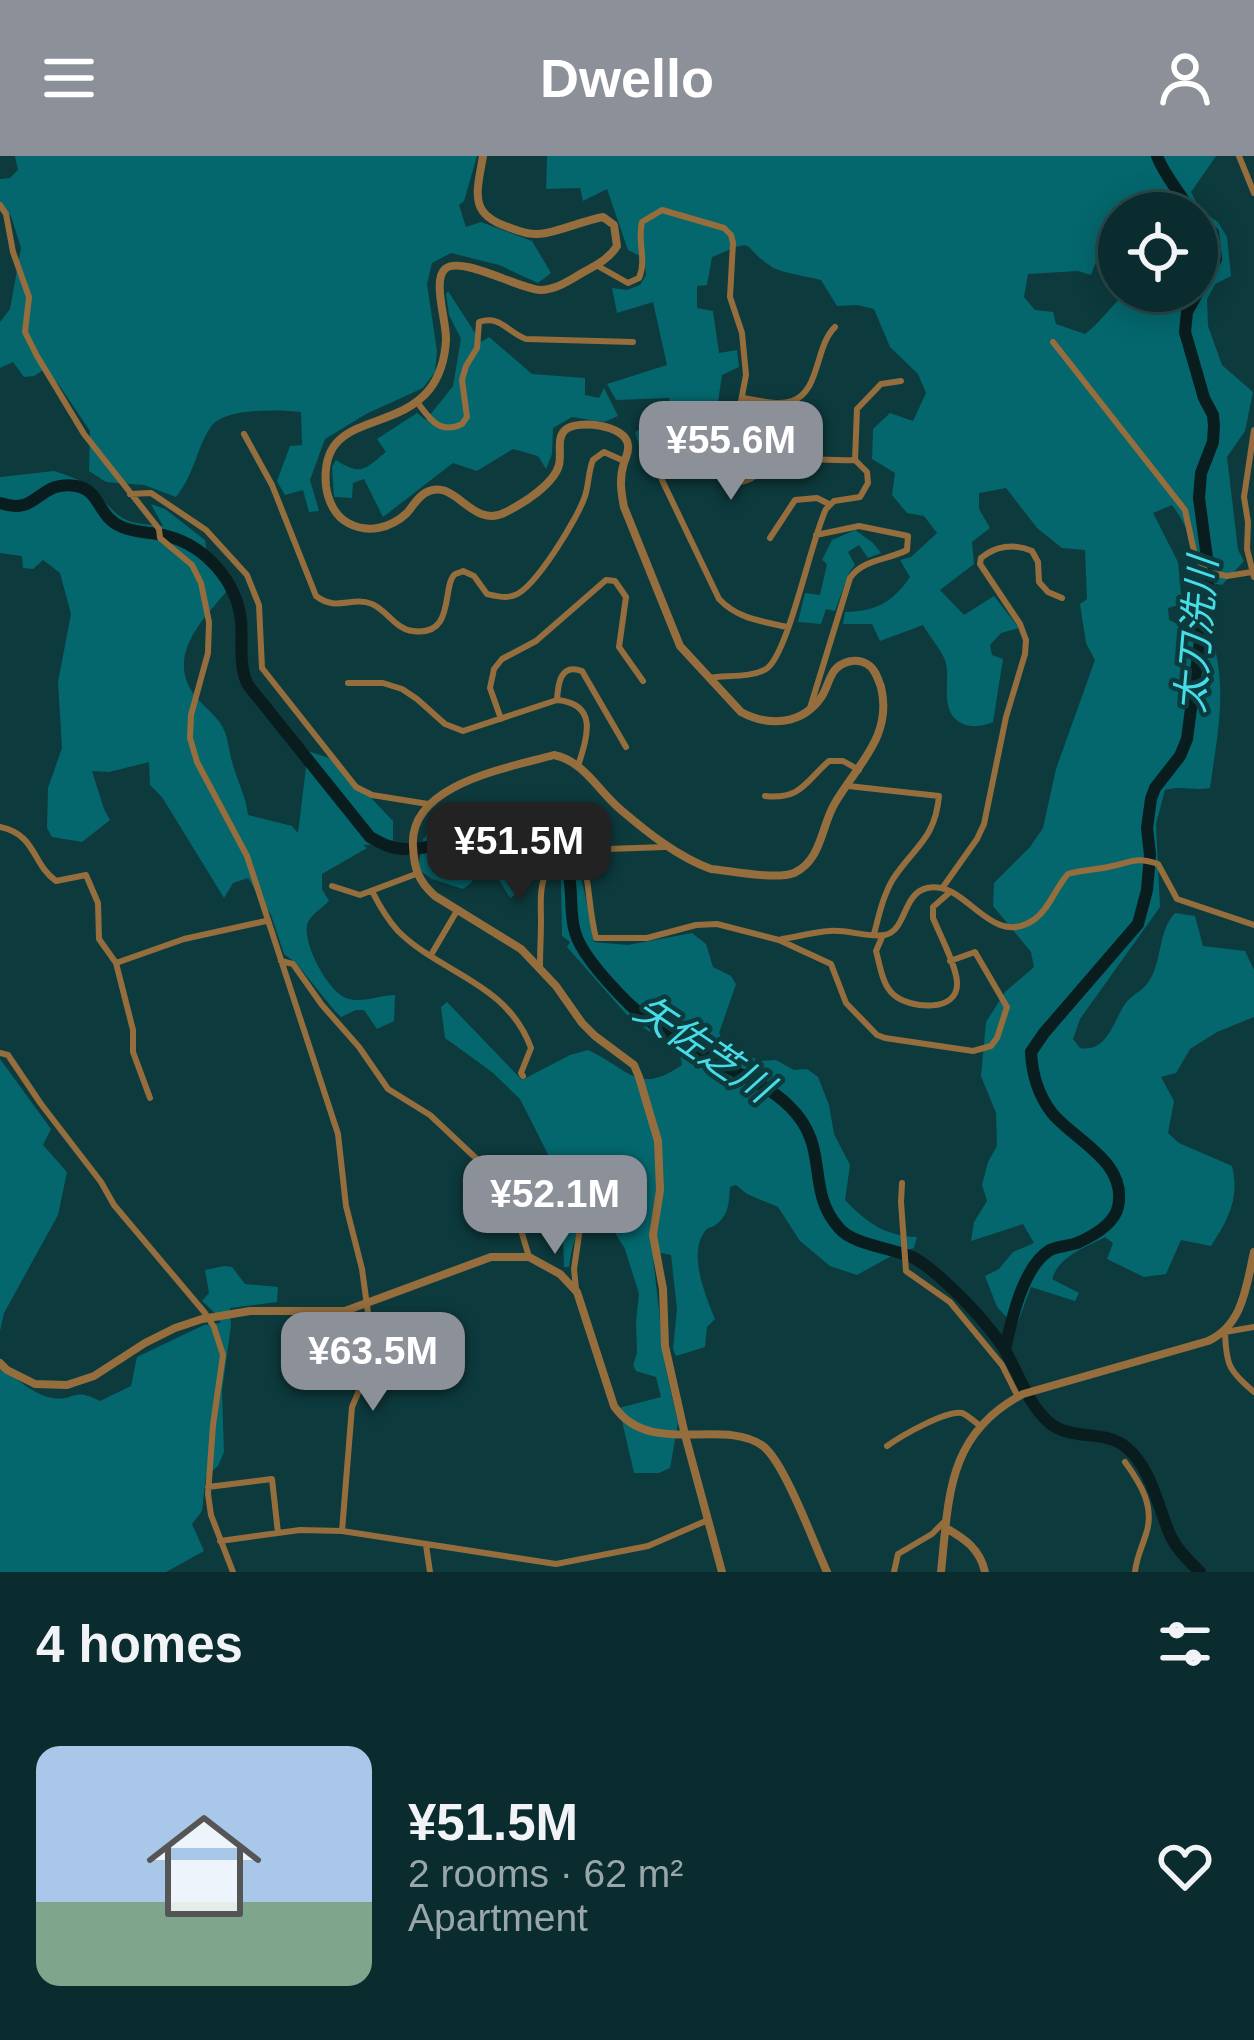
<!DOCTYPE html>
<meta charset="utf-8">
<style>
body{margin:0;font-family:Arial,"Noto Sans JP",sans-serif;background:#18383a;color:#f1f3f6;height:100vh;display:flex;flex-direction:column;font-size:45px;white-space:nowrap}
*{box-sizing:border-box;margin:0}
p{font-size:39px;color:#99a7aa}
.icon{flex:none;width:66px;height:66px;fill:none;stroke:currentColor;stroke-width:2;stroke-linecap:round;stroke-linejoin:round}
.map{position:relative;height:1416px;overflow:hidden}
.drawer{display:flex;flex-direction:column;background:#0a2c2e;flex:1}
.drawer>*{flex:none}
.fabs{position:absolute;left:1098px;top:36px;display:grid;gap:24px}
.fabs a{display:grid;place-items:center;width:120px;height:120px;border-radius:50%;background:#0a2c2e;box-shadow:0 6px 30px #0003,0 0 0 3px #2a484a;font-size:60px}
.price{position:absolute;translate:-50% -102px;padding:0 27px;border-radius:24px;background:#8c9099;color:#fff;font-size:39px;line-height:78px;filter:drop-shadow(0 3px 6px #0008)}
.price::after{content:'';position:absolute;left:50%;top:72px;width:36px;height:27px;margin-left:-18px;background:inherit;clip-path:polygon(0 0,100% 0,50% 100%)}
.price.selected{background:#222;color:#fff}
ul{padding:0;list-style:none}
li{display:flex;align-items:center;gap:36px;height:300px;padding:0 36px}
li span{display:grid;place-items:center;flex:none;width:336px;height:240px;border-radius:24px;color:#555}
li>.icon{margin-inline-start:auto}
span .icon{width:144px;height:144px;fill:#fffc;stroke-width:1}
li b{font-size:51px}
h2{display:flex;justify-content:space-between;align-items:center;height:144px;padding:0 36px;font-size:51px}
header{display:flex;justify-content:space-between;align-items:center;height:156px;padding:0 36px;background:#8c9099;color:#fff;font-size:54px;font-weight:800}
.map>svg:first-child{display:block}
</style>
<header><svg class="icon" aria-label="menu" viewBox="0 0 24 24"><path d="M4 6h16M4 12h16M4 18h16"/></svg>Dwello<svg class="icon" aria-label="person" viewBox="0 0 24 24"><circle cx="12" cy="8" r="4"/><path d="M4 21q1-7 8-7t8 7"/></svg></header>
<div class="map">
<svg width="1254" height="1416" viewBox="0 0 1254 1416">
<rect width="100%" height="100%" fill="#0d3a3d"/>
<path fill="#04676d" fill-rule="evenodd" d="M15 0H477L464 45 459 49 466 71 481 66 532 85 551 117 538 127 499 109 451 97 432 107 427 128 437 195 435 216 423 232 366 258 325 283 310 324 319 355 309 356 303 334 285 339 277 325 290 290 302 289 301 256C279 254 223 251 210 272 195 296 196 315 176 341L144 329 106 326 89 315 90 275 59 229 45 213 34 220 24 221 13 206 0 212V166L10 153 21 92 11 60 0 49V23L10 22 18 14Z
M547 0H1216L1191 36 1200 54 1218 66 1227 81 1231 120 1215 128 1207 143 1208 170 1222 209 1253 236 1245 275 1227 301 1238 394 1244 405 1222 429 1203 425C1196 396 1190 373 1172 349L1153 357 1178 406 1182 448 1168 452 1169 464 1212 482C1228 532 1217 581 1210 632 1194 635 1181 629 1165 634L1156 668 1160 751 1080 863 1073 883 1080 892C1107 897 1113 866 1125 848 1130 840 1141 836 1147 828 1163 807 1157 776 1175 757L1195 760 1203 790 1245 795 1254 814V861L1217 876 1190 893 1176 917 1161 921 1174 945 1168 977 1179 987 1232 1010C1240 1043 1228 1063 1211 1090L1181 1084 1166 1118 1144 1121 1107 1103 1113 1087 1105 1081C1085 1092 1060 1099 1052 1123L1079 1137 1075 1145 1031 1131 1016 1171 997 1151 985 1120 999 1113 1013 1096 1034 1087 1023 1068 971 1085 974 1066 987 1045 982 1029 988 1006 997 990 996 957 981 920 986 866 1005 836 1034 811 1031 796 993 750 994 727 1030 691 1043 672 1056 613 1095 504 1086 487 1080 448 1087 443 1085 394 1062 392 1037 372 1006 332 979 337V353L990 372 972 386 974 408 940 434 964 459 994 440 1019 472 1001 477 990 489 992 499 1003 503 993 566C983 570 974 572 963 568 937 556 952 524 945 504 940 492 929 480 923 469L880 485 872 468H843L845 456C876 455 892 447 910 421L900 404 911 401 937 377 924 360 907 357 892 339 895 317 872 303 873 273 890 257 913 265 926 237 918 218 890 191 874 153 857 149 837 150 821 124C809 121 779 116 772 111 737 88 760 81 712 101L707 129 697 130V152L713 155 719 197 737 194 739 211 722 219 714 274 678 293 639 290 635 276 671 254 669 242 616 244 607 228 667 209 653 146 617 157 612 132 627 134 640 129 646 119 644 102 628 94 607 33 583 45 580 32 546 33ZM1119 57H1197V135H1127C1112 149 1101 166 1085 178L1056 168 1053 156 1035 154 1024 141 1028 118 1078 115 1091 119C1097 102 1104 86 1119 78Z
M448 135 481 186 489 181 532 218 585 222V239L599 242 604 232 618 260 604 266 572 261 553 272 552 298 546 313 538 300 513 293 477 315 453 307 383 361 364 323 353 327 352 342 334 341 332 311 336 304C361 320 364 314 386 296L377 283 417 257 426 264 453 230 461 183 449 159 446 138Z
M54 315C66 319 80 323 89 331 122 360 114 367 163 370L151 348 165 353 205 384 208 406 223 425 226 436C203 463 169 497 191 534 199 548 214 556 222 570 228 580 229 595 232 606 237 624 246 640 248 659L292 670 298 677 308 595 335 604 393 665V688L363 689 367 692 322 718V733L329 745C323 751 312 758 308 766 300 784 328 836 346 842 361 848 380 839 395 839L394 865 377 873 364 854H356L341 861 334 854 296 807 284 798 271 759 248 722 233 727 224 742 162 641 150 629 149 606 109 616 92 615 104 653 110 664 82 686 52 681 47 672 48 632 62 592 58 526 71 458 60 417 43 404 33 413 23 412 22 400 0 397V321Z
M855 374 873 387 881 397 868 402 859 389 848 396 855 409 849 417 835 455 826 453 821 468 798 466 805 437 820 439 827 408 822 404 832 384Z
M524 664C534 667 544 669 552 675 584 697 586 751 594 786L628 789 692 777 706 788 713 811 731 820 736 828 719 877 723 885 759 905 776 904 794 914 807 913 818 921 829 949 834 978 850 1009 845 1044C867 1067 885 1080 917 1081L914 1092 897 1097 857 1119 830 1110 800 1085 778 1051 747 1038 736 1029 730 1031C729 1045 729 1058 718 1067 708 1075 710 1068 703 1078 689 1101 706 1141 715 1163L707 1171 705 1191 676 1200 673 1193 677 1153 671 1099 661 1097 653 1101 665 1210 678 1267 670 1312 659 1317H634L619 1252 661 1241 656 1221 636 1215 633 1209 637 1197 636 1165 639 1138 625 1093 612 1072 611 1065C577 1059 573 1085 569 1111H564L563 1084 544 1047 521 1051 519 1045 540 1036 559 1020 520 943 492 916 445 882 441 851 447 846 522 924 570 899 588 894C630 913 637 940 682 909L680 899 626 858 567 791 570 786 562 780 561 725 547 694 536 690C522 714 539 726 510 742L484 699 477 705 472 726 463 733 432 723 418 713 423 683 436 670 448 671 487 665Z
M0 903 51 973 43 989 67 1016 58 1059 4 1157 0 1175Z
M224 1110 232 1111 245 1128 278 1131 277 1146 230 1152 231 1169 222 1235 224 1296 218 1310 206 1320 202 1355 192 1368 204 1395 166 1416H0V1211C15 1221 34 1239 52 1242 75 1246 71 1230 100 1245L131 1230 137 1201 204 1169 221 1167 214 1156 202 1145 209 1137 205 1114Z"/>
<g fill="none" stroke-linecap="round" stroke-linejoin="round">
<path stroke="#091c1e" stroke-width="12" d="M1157 0C1165 21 1181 37 1191 57
M0 347C38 361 38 323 76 330 101 334 97 361 122 371 136 377 152 376 167 380 206 390 237 426 241 465 243 487 238 510 248 529L370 681C381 687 391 693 404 693 459 695 498 649 551 691 580 713 566 747 575 776 581 799 612 831 629 848 658 875 693 893 728 912 750 923 772 933 789 950 832 991 804 1033 839 1072 853 1089 893 1092 914 1102 924 1107 934 1116 943 1124 965 1144 986 1166 1003 1191 1018 1215 1028 1250 1051 1268 1073 1285 1106 1273 1127 1292 1152 1313 1158 1352 1171 1381 1178 1395 1189 1405 1200 1416
M1005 1194C1011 1165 1023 1110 1050 1094 1058 1090 1069 1090 1077 1087 1093 1080 1114 1068 1118 1051 1128 1006 1075 985 1052 957 1038 939 1032 917 1031 896L1044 877 1138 768 1147 734 1150 699 1147 672 1151 643 1155 632 1180 600 1187 583 1209 417 1199 342 1201 317 1213 286 1214 270 1213 259 1204 242 1185 176 1187 156 1216 103 1213 77 1197 62"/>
<path stroke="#966e3d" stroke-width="6" d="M1239 0 1254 37
M0 49 6 58 13 96 29 141 25 176 37 200 84 278 159 373 160 382 192 409 201 427 209 466 208 497 191 559 190 582 197 606 247 700 338 978 346 1050 362 1113 374 1200 352 1251 342 1375
M596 109 628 127 639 122C647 104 637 85 642 66L662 54 724 72 731 79 733 87 730 141 742 177 746 219 738 261 720 303 724 321C745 335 757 316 776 308 799 299 831 306 855 304
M1053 186 1185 354 1195 400 1207 416 1227 420 1252 416
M743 242C757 244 778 250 792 245 820 236 815 190 835 171
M417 246C430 263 439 279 462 268L467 261 462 224 466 210 477 192 479 166C501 159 507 176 526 183L633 186
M1254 274 1244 341 1248 366 1247 393 1254 421
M244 278 272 329 316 440C337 456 351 440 372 448 388 455 395 473 413 475 455 481 442 432 454 419 456 417 460 417 463 415L474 420 487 438C496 440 506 443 515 439 535 432 578 362 585 340 589 328 588 316 593 304L604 296 624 305
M662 324 719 443C738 463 761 465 787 471
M130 338 151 337 206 374 247 419 259 449 262 512 356 631 372 639 428 648
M770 382 795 344 817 342 829 348
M709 522C725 519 751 522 766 513 788 500 811 384 826 353L834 345 860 341 868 327 867 316 855 304 857 253 881 228 901 225
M348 527H383L402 533 417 543 445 568 463 575 557 544C598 548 588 579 578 610
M557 544C558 528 560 507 582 515L626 591
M810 552 850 422C863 403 888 404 907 394L908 380 859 370 816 379
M501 563 490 532 494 513 502 503 536 485 606 424 615 425 626 441 619 491 643 525
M848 630 939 640C935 683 915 690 893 723 883 740 879 759 874 778
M765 640C801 644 805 626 829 605H843L859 614
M533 662C599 682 582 729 596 782H647L696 769 717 768 779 784 831 808 846 847 877 879 885 882 973 895 991 890 997 882 1007 851 975 796 950 805
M0 671C37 679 31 707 56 725L86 719 98 747 99 783 116 807 133 874V896L150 942
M332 730 360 739 416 718
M943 731 977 683 984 668 1006 561 1025 498 1026 484 1020 468 980 408 981 402C995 390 1014 387 1032 395L1038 406 1039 426 1048 436 1062 442
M372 735C379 749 387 763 398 775 441 818 507 826 531 892L521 917 523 920
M883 779 876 795C880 809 882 829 894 839 910 853 959 857 957 826 956 809 940 779 933 762V751L950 736
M782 783C797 781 813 776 829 775 847 773 867 782 885 779 907 774 902 738 927 732 967 723 990 795 1035 763 1049 753 1056 731 1068 718 1081 714 1095 714 1108 711 1131 707 1135 700 1158 708L1177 743 1254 769
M431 799 458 753
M281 805 293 808 322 849 359 891 388 933 430 959 481 1007 521 1074 529 1101
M116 807 184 783 266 765
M540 812C540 795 541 779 541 763 540 726 540 708 579 694L665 691
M0 897 8 899 41 948 101 1026 114 1049 205 1157 214 1171 223 1199 213 1269 208 1338 211 1359 233 1416
M902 1027 901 1046 906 1115 950 1146 1002 1209 1018 1241
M576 1133 574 1113 581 1065
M1254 1171 1225 1176C1226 1209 1229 1215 1254 1236
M887 1290C901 1280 946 1254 962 1257 966 1258 976 1267 979 1269
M1125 1306C1141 1328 1155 1351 1146 1378 1142 1391 1136 1403 1135 1416
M208 1331 272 1323 278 1377
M220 1385 300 1374 342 1375 556 1408 648 1390 708 1364
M426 1389 430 1416
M894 1416 898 1398 932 1378 944 1366"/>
<path stroke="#966e3d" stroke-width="8" d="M483 0C477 36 468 58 508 71 521 76 532 80 546 77 565 73 583 65 603 61L614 69 617 90C609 103 595 110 582 117 569 125 555 134 540 134 519 133 461 99 445 113 432 124 447 167 446 184 445 202 440 220 429 234 393 278 319 256 326 330 328 345 335 360 348 367 368 378 391 372 407 357 413 350 417 342 425 337 455 319 471 375 506 356 524 347 554 328 559 309 562 297 556 283 565 274 578 263 626 269 628 289 629 297 626 300 624 307 619 322 621 336 624 351L680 490 741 556C769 571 803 569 822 540 827 532 829 522 834 515 841 506 856 501 867 508 875 512 878 523 881 531 893 580 857 609 835 647 821 670 822 704 794 717 776 724 732 715 711 713 678 701 648 677 621 654 599 636 584 605 554 599 508 612 409 628 413 690 414 712 418 725 435 740L521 793 556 830 582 867 595 880 634 909 639 921 658 985 660 1034 653 1079 663 1133 665 1190 685 1279 722 1416
M0 1207 7 1214 35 1228 67 1229 94 1220 145 1187 175 1172 202 1163 250 1155H345L491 1101H529L560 1118 577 1136 614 1250C649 1302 723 1261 763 1290 785 1307 814 1388 827 1416
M946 1372C965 1383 980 1393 985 1416
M941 1416C949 1340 947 1278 1023 1238L1208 1185C1243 1169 1246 1131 1254 1096"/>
</g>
<g text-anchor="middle" stroke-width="9" stroke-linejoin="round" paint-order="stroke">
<g font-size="39" font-style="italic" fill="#47dde8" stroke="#0d3a3d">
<text transform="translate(1196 479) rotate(-85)" y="14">太刀洗川</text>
<text transform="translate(704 892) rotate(34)" y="14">矢佐芝川</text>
</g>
</g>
</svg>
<div class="fabs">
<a><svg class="icon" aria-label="locate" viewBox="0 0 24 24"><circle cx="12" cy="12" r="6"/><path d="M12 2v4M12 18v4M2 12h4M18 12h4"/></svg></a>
</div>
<b class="price" style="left:731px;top:347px">¥55.6M</b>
<b class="price selected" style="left:519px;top:748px">¥51.5M</b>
<b class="price" style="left:555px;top:1101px">¥52.1M</b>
<b class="price" style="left:373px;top:1258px">¥63.5M</b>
</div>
<section class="drawer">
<h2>4 homes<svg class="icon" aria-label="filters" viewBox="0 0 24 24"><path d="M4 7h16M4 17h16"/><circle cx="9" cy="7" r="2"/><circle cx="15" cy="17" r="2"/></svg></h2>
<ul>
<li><span style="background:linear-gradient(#a9c7e8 65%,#7fa58c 0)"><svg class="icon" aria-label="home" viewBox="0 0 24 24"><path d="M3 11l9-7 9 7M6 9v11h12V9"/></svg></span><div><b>¥51.5M</b><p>2 rooms · 62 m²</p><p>Apartment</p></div><svg class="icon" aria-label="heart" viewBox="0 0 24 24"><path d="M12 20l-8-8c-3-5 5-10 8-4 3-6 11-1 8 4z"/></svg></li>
</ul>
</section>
